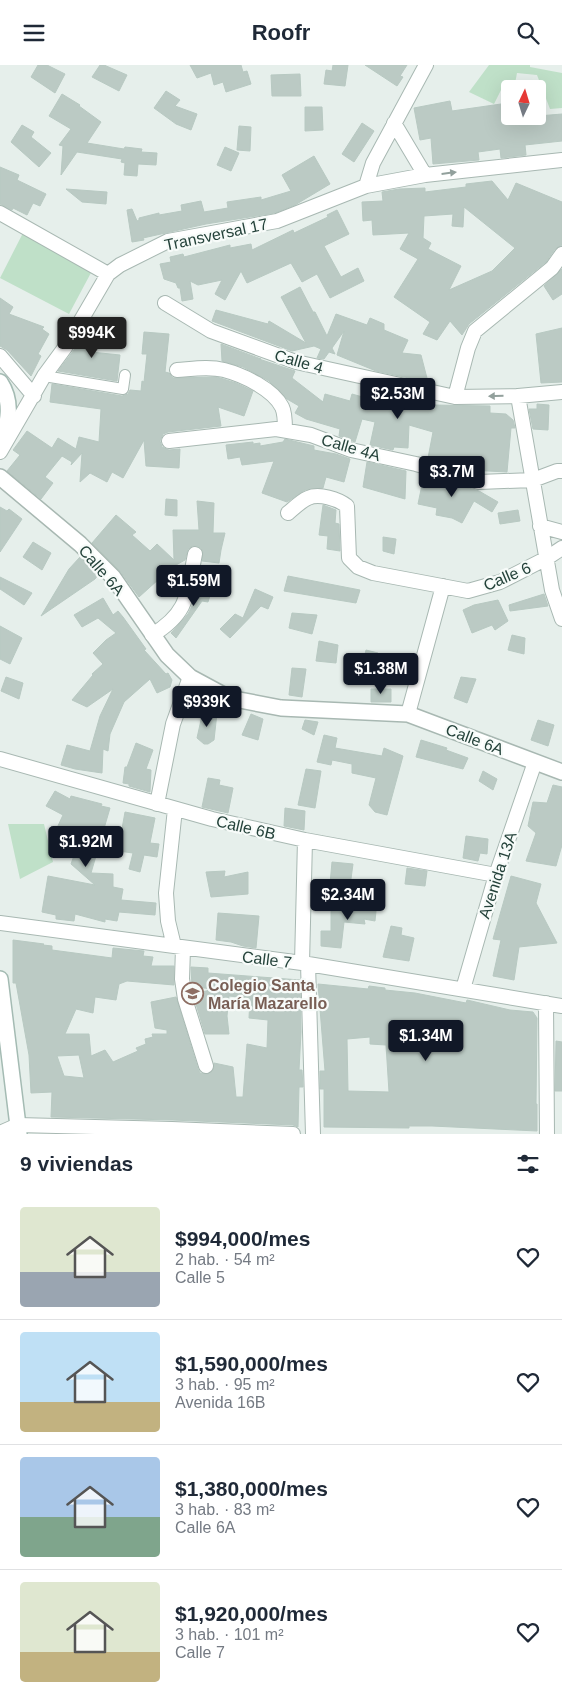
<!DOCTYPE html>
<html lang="es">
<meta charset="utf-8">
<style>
body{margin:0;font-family:Arial,sans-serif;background:#f2f2f3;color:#1f2937;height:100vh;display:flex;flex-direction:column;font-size:19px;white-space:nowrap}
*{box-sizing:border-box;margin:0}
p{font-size:16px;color:#747a83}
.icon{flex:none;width:28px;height:28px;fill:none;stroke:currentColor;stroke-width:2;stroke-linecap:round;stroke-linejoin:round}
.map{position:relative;height:1069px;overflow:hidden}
.details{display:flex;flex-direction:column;background:#fff;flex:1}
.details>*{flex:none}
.needle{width:32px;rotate:4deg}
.tools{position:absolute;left:501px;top:15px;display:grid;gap:10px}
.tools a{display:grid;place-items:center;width:45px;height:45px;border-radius:5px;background:#fff;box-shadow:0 5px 20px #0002;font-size:25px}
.price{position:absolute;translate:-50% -42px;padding:0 11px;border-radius:5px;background:#111827;color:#fff;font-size:16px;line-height:32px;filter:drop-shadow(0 1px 2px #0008)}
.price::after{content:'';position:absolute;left:50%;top:30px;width:15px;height:11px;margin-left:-8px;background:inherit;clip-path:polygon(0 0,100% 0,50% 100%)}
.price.current{background:#222;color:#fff}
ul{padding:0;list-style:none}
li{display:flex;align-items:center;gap:15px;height:125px;padding:0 20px}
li+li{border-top:1px solid #e0e1e3}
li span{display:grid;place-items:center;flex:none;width:140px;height:100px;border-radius:5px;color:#555}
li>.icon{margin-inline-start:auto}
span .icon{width:60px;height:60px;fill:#fffc;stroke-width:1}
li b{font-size:21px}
h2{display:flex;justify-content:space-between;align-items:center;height:60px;padding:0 20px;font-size:21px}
header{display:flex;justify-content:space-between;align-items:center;height:65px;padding:0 20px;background:#fff;font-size:22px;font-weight:700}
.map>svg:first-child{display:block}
</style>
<header><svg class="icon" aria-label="menu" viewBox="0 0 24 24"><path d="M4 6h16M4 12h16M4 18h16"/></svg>Roofr<svg class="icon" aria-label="search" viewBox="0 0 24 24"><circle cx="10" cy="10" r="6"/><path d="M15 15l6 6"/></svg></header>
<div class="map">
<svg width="562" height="1069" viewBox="0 0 562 1069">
<rect width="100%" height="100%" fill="#e6efeb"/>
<path fill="#bfe0c8" d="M489 0H530V2L562 8V43L550 44 537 10 517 8 514 24 510 25 502 23 494 39 469 27Z
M24 166 93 204 69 249 0 213Z
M8 759H44L53 797 20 814Z"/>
<path fill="#bbcac4" stroke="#b8c9c2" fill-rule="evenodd" d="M38 0H47L65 9 55 28 31 12Z
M100 0H104L127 10 119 26 92 12Z
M190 0H241L243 7 247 6 251 19 226 27 223 17 214 20 211 8 197 13Z
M333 0H348L345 21 324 19 326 5 332 6Z
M365 0H407L400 11 403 12 397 21Z
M300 9 301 31H272L271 10Z
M166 26 180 35 175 41 197 49 191 65 176 59 154 43Z
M62 29 80 40 79 41 101 57 87 78 124 84 125 82 142 84 141 87 157 88 156 100 138 99 137 111 124 110 125 98 121 97 122 94 77 87 61 110 63 81 59 80 71 64 49 51Z
M450 36 452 46 508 38 510 51H538L562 49V76L525 80 526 90 501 93 500 84 478 87 479 95 433 99 431 73 420 75 414 43Z
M305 42H322L323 65 305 66Z
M362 58 374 66 354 97 342 89Z
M22 60 34 67 31 72 51 88 39 102 11 77Z
M239 61 251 62 250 86 237 85Z
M225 82 239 88 231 106 217 100Z
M314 91 330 119 295 140 275 148 206 159 143 173 144 175 132 177 127 145 132 144 137 156 139 155V153L159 148V150L182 146 181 140 201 136 204 147 228 143 227 137 261 132V135L291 126 282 110Z
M0 102 19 110 17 115 46 129 40 141 33 138 27 150 13 143 12 145 0 139Z
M492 116 508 135 516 118 562 137V180L555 184 546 197 469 259 462 270 450 256 437 275 423 269 430 257 394 232 418 194 400 184 409 168 373 170 372 155 363 156 362 137 383 136 382 127 399 124 425 123V127L466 122V119ZM464 142 515 183 492 206 449 225 461 201 428 184 431 178 423 173 424 151 453 149 452 161 463 162Z
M66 124 107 127 106 139 82 137Z
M337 145 349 169 324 181 341 212 358 203 364 216 330 233 317 209 302 217 291 198 247 218 241 206 225 235 215 229 222 215 198 220 190 216 193 234 182 236 180 223H178L176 218 164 214 160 199 171 197 170 192 183 189 184 192 230 180V183L251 179 252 185 293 165 294 168 328 152 327 150Z
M562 204V229L553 235 544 221Z
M300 222 313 247H315L327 271 336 249 367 260 370 253 384 259V265L408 275 402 288 421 290 428 317 376 306 337 290 344 266 332 283 335 289 329 287 324 294 317 293 321 284 314 281 292 286 212 256 216 245 268 259 269 256 306 278 281 232Z
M0 233 13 242 9 249 44 262 42 264 49 269 38 289 41 291 31 311 7 285 0 281Z
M91 255 99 258 91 287 120 290 117 316 58 306 74 285Z
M562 263V317L541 318 536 269Z
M144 267 169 269 165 307 169 308 173 313 217 312 236 318 253 326 244 351 218 342 221 361 168 367 163 369 160 376 162 382 169 385 180 384 179 403 146 401 144 375 123 413 112 407 107 417 90 408 80 417 82 388 71 400 72 397 62 391 45 412 53 418 41 434 7 406 20 390 13 385 27 366 52 383 58 373 76 384 79 372 99 377 101 344 50 337 52 319 122 331 128 329 130 325 141 326 142 316 144 317 147 289H142Z
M221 279 261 294H259L295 306 292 313 323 337 325 329 350 336 352 329 366 333 365 337 406 339 407 330 432 336 433 340 490 341V348L506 349 513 355 515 363H511L507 407 469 405 428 393 433 367 409 360 408 383 394 382 393 385 370 380 375 357 362 354 355 377 339 371 340 364 306 354 295 348 299 341 287 334 269 316 243 302 222 296Z
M537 339 549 340 548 365 533 364 529 344H537Z
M285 374 314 381V385L336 389 350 394 344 417 326 412 323 423 305 425 287 437 262 428 274 396 242 400 240 392 228 394 226 380 253 377V379L260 378V381L283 377Z
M367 397 406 406 405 434 363 422Z
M424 410 479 426 498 437 492 447 474 436 462 458 452 453 436 450 437 443 418 439Z
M166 434 177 435V451L165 450Z
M197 436 214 438 213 468H225L221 485 219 498 202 496 203 487 201 483 197 481H192L188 484 185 495 156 511 159 514 139 532 120 506 92 478 116 450 136 467 132 470 150 486 157 479 174 495 173 465H199Z
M323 440 336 445 335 458 339 459 340 486 327 484 328 471 319 470Z
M0 442 7 446 9 444 22 454 0 487Z
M518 445 520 456 500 459 498 448Z
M383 472 396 474 394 489 383 486Z
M33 477 51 488 42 505 23 492Z
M80 492 98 510 95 514 41 551 69 504Z
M288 511 360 525 356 538 284 526Z
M0 512 32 528 24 540 0 524Z
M198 520 212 524 208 537 202 536 176 573 171 568 188 549 193 539Z
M255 524 273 532 268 544 261 541 230 573 220 564 235 549 243 553Z
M544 529 548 541 510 546 509 540Z
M103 533 113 550 118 546 123 552 146 584 144 585 166 609 168 608 172 615 170 622 157 628 150 614 124 637 110 669 108 686 103 684 102 708 75 704 61 700 67 680 90 686 100 651 113 624 87 642 72 635 93 610 92 609 103 599 93 588 106 575 116 568 98 553 82 562 74 550Z
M498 535 508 556 495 565 492 560 472 568 463 545 474 540Z
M292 548 317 550 312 569 289 563Z
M0 561 22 573 10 599 0 594Z
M512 570 525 573 524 589 508 585Z
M319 576 338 580 336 598 316 596Z
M366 585 378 588 371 610 361 607Z
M292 603 306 604 302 632 289 630Z
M6 612 23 618 19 634 1 626Z
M461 612 476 614 467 638 454 633Z
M371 624H391V637H371Z
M203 646 217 648 214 675 208 679H204L197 673Z
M251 649 263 654 258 675 242 670Z
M305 655 318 657 314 670 302 664Z
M538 655 554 660 548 681 531 675Z
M324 670 337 673 335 683 382 691 384 683 403 691 387 750 375 747 369 740 376 713 352 708V699L332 695 331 700 317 697Z
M421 675 447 683 446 685 468 693 463 704 416 692Z
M136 678 153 685 146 704 151 705 150 727 129 721V719L123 718 125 702H127Z
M306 704 321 706 315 743 298 740Z
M483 706 497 714 493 725 479 716Z
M208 713 220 715 219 720 233 723 228 748 202 742Z
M553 720 562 722V780L556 801 526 796 536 768 528 761 533 737 547 738Z
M55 726 70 734 71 731 102 739 101 741 110 743 91 808 113 809V822L123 824 121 835 156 838 155 850 119 847 117 856 105 854V857L75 849 74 856 56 854V850L42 847 48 811 95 820 71 799 80 774 57 763 63 750 46 741Z
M285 743 305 746 304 765 284 761Z
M125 747 155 753 150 778 159 779 157 792 144 790 140 807 129 804 133 788 118 786Z
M466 771 488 774 487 789 480 788 478 796 463 793Z
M332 797 353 799 350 821 330 819Z
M407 803 427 806 425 821 405 819Z
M225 806 224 812 248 807V829L211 832 206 807Z
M511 811 541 819 536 838 557 878 519 882 514 915 493 911 501 875 493 874Z
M358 823H360L361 832 377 836 375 856 364 854 365 859 344 857 341 883 321 881V866H331V846L354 847Z
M218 848 259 851 256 883 243 881 231 877 216 875Z
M391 861 402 863 401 870 414 873 409 896 383 892Z
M13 875 44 879 43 880 52 881V885L112 893 113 883 144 886 143 891 153 892 151 901H174V920L127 916 119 919 116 935 95 932 93 948 76 944 65 969H89L91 991 105 985 113 997 138 986 136 983 146 979 145 974 153 972 152 969H167V965L155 963 151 937 176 932 198 1004 200 1008 208 1009 214 1003V998L233 1002 236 1032H243L247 979 267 983 268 955 249 953 250 933 229 931 227 951 229 969H205L193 929 215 924 192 922 191 902 208 903V908L300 915 301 967 299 1005H302L303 1022H299L298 1062 293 1060 172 1055 51 1052 52 1027 31 1028 29 990 16 918H13ZM79 990 84 1013 64 1011 57 991Z
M318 919 368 924 369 921 385 923V925L415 928 466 938 467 935 510 945 533 947 537 953 536 1039H537V1066L432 1061H409V1063L324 1062V1024H320V1006H325ZM370 972V979L386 980 389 1027 348 1026 347 974Z
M556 976 562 977V1026H555Z"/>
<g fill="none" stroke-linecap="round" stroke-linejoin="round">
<defs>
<path id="pedestrian" d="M44 311 123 324 125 310"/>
<path id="minor" d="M394 58 425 110
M366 121 373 98 426 0
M0 148 108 209
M165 238 211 266 296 297 455 332 518 331 562 327
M0 291 34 331
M177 305C192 304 209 301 224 305 243 310 273 324 282 342 285 348 285 359 285 365
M518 331 552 525 562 554
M455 332 468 283 475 266 552 203 562 189
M169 376 276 364 311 370 351 385 416 399 479 417 533 415 557 406H562
M0 387 44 311 66 281 108 209 120 200 168 176 277 156 366 121 425 110 562 95
M288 448C294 443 301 436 308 433 319 428 338 434 347 441L349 493 358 502 373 508 468 526 500 517 547 493 562 483
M540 461 562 467
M152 570C189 548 187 529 195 489
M408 649 443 521
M0 694 212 754 305 775 496 810
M157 739 173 659 190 612
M0 858 302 898 562 941
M174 881 168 856 166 828 175 744
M183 883 182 914 185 934 206 1001
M302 898 305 775
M308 899 313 1069
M463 924 496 810 535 697
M546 938 547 1069
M0 1068 18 1060 172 1064 293 1069"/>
<path id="tertiary" d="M0 412 80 479 113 512 167 590 190 612 229 633 281 643 408 649 562 707"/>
<path id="secondary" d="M0 317C13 337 9 358 0 379
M0 914 19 1069"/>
</defs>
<use href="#pedestrian" stroke="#a8b8b2" stroke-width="12"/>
<use href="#minor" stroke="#a8b8b2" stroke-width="16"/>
<use href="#tertiary" stroke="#a8b8b2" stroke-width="18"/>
<use href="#secondary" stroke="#a4bbb3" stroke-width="18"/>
<use href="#pedestrian" stroke="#fff" stroke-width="10"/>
<use href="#minor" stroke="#fff" stroke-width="14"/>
<use href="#tertiary" stroke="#fff" stroke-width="15"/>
<use href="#secondary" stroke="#fff" stroke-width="15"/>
</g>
<defs><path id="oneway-solid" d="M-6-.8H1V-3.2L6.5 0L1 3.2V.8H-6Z" transform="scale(1.25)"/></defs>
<g fill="#92a09c">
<use href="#oneway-solid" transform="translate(449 108) rotate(-7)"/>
<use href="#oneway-solid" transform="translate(496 331) rotate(179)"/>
</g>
<defs>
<symbol id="school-ring" viewBox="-11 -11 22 22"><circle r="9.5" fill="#f7fbf9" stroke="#8d6e63" stroke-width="1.5"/><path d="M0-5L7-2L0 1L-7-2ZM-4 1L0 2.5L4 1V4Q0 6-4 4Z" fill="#8d6e63"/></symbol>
</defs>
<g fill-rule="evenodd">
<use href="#school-ring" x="180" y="916" width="25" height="25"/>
</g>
<g text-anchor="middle" stroke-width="4.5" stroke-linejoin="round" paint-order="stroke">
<g font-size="16" fill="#24423a" stroke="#f7fbf9">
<text transform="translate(216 169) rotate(-12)" y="6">Transversal 17</text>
<text transform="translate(299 296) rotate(16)" y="6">Calle 4</text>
<text transform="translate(351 382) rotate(16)" y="6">Calle 4A</text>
<text transform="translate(102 505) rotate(49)" y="6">Calle 6A</text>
<text transform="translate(507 511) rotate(-23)" y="6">Calle 6</text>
<text transform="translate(475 674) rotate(21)" y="6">Calle 6A</text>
<text transform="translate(246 762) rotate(13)" y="6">Calle 6B</text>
<text transform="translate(497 810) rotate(-72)" y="6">Avenida 13A</text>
<text transform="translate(267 894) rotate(7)" y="6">Calle 7</text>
</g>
<g font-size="16" font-weight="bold" fill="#785e54" stroke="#f7fbf9" text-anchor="start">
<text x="208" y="926">Colegio Santa<tspan x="208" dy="18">María Mazarello</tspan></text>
</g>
</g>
</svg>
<div class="tools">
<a><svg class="needle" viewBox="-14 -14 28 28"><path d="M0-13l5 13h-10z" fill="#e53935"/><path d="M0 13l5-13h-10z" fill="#747a83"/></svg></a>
</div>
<b class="price current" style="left:92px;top:294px">$994K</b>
<b class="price" style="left:398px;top:355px">$2.53M</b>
<b class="price" style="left:452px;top:433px">$3.7M</b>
<b class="price" style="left:194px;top:542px">$1.59M</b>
<b class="price" style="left:381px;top:630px">$1.38M</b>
<b class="price" style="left:207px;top:663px">$939K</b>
<b class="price" style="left:86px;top:803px">$1.92M</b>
<b class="price" style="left:348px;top:856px">$2.34M</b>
<b class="price" style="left:426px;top:997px">$1.34M</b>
</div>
<section class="details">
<h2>9 viviendas<svg class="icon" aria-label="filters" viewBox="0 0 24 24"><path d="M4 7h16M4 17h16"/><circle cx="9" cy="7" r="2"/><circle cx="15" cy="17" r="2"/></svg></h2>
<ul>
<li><span style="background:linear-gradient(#dfe7d0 65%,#9aa5b1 0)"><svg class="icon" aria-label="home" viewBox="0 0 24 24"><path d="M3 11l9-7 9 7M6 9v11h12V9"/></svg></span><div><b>$994,000/mes</b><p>2 hab. · 54 m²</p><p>Calle 5</p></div><svg class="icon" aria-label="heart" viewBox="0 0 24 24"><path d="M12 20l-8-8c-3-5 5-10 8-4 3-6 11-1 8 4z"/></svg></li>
<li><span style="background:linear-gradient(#bfe0f5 70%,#c2b280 0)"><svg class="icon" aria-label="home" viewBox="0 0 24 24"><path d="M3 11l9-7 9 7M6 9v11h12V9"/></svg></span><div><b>$1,590,000/mes</b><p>3 hab. · 95 m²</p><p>Avenida 16B</p></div><svg class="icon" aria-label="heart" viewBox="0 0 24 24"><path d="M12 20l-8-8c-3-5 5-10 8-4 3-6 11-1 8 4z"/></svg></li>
<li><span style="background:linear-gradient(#a9c7e8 60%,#7fa58c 0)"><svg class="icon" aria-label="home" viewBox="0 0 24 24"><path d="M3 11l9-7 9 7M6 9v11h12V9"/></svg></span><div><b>$1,380,000/mes</b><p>3 hab. · 83 m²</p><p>Calle 6A</p></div><svg class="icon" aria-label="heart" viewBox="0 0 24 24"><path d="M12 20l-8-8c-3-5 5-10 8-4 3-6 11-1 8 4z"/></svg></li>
<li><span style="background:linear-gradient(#dfe7d0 70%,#c2b280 0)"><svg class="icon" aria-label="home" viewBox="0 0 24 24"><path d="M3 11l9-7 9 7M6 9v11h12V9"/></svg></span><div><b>$1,920,000/mes</b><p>3 hab. · 101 m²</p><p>Calle 7</p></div><svg class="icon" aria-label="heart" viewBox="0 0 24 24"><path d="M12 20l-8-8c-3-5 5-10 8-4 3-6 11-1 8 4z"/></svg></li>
</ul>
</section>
